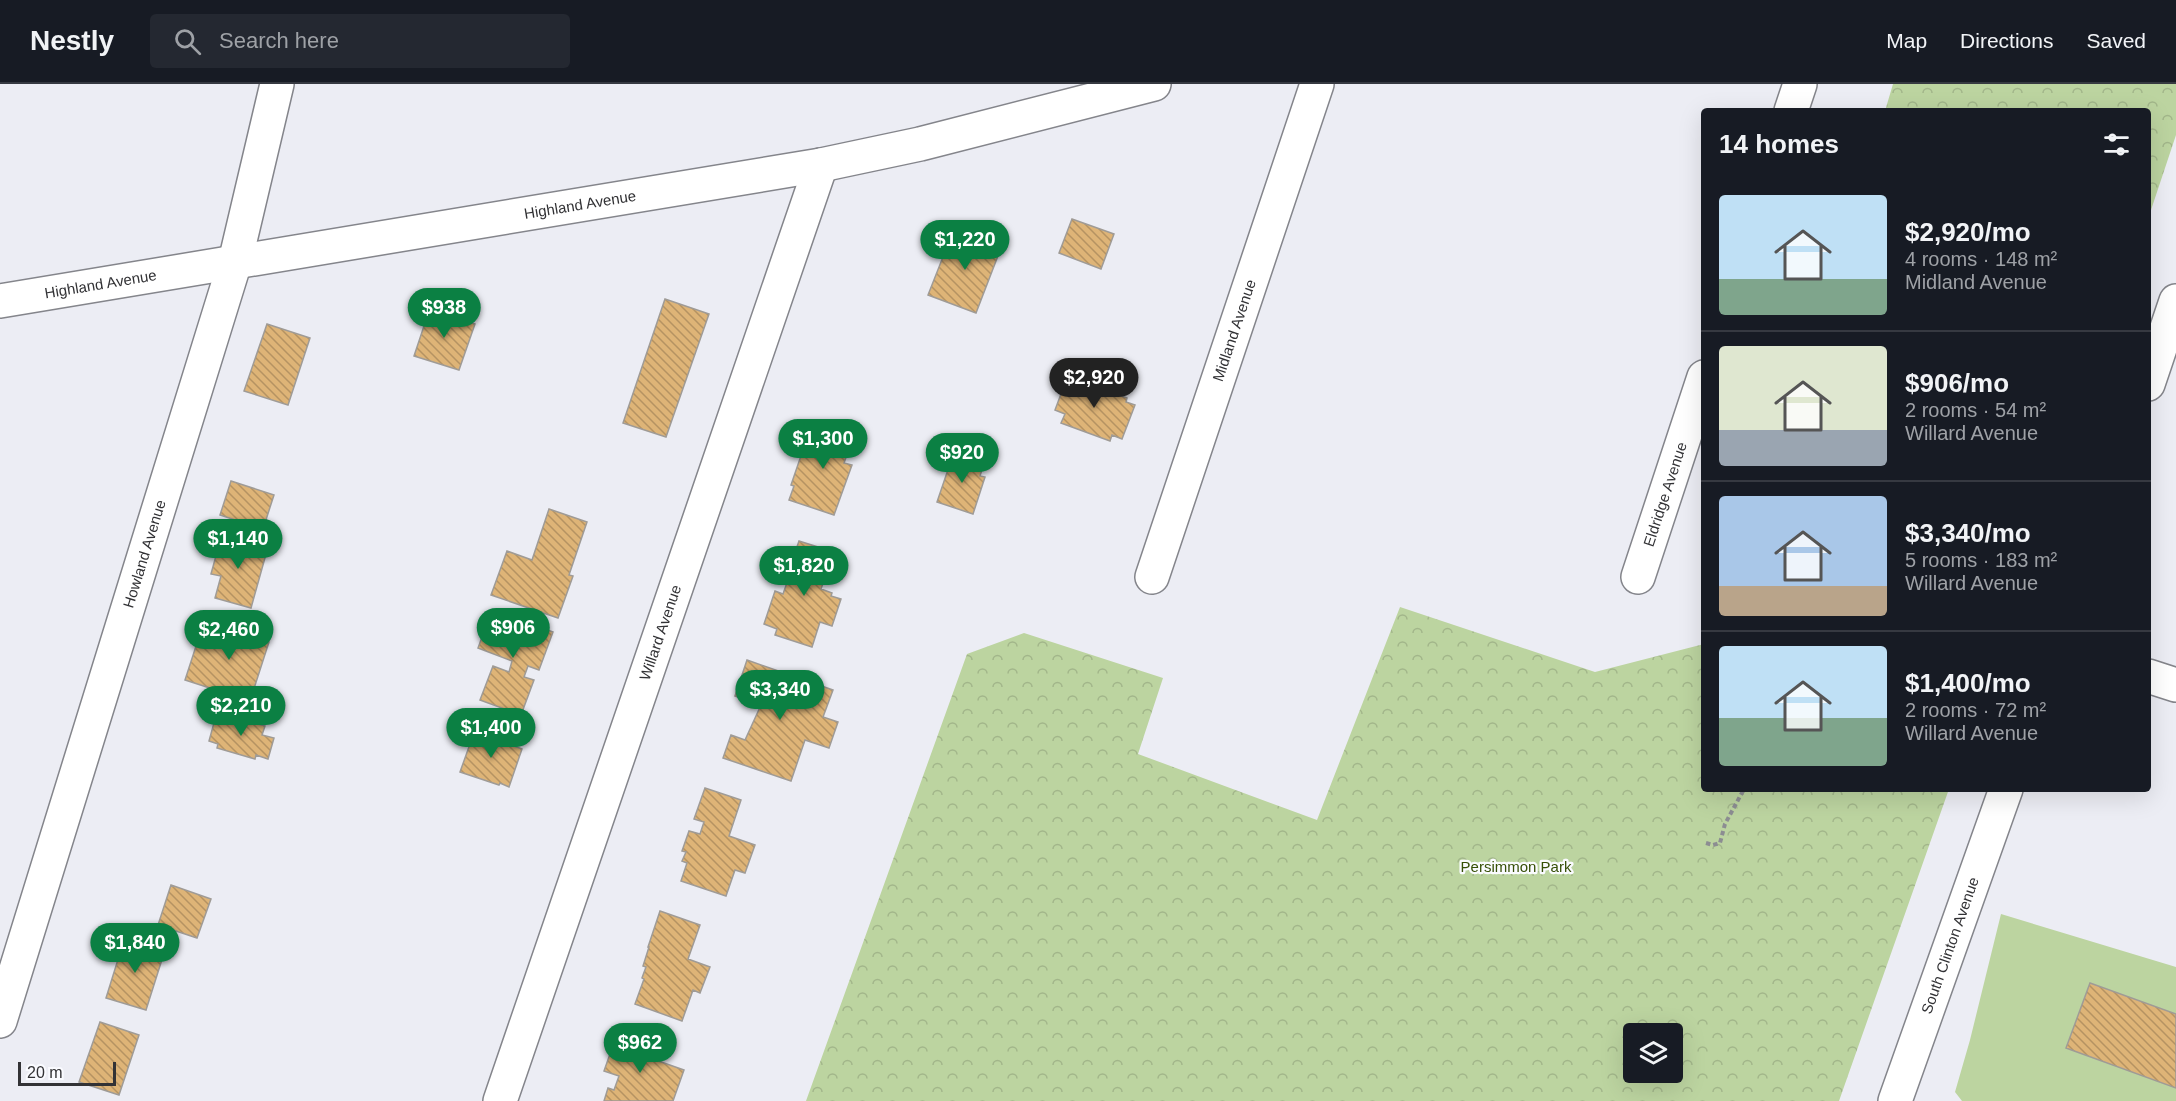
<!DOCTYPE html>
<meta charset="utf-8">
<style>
body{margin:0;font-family:Arial,sans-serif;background:#242831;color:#f1f3f6;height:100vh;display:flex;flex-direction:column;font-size:22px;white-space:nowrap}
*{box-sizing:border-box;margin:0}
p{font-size:20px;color:#9ea1a6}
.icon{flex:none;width:33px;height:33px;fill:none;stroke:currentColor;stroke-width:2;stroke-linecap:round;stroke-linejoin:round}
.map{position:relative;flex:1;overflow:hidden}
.drawer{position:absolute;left:1701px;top:24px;width:450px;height:684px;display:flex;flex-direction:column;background:#171b24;border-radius:6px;box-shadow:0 6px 24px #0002}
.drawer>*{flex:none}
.controls{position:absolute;left:1623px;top:939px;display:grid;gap:12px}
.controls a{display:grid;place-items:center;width:60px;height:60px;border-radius:6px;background:#171b24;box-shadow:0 6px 24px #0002;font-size:30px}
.scale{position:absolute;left:18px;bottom:15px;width:98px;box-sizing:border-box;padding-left:6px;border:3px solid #323235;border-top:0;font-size:16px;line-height:21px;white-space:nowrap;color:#323235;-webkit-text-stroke:4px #fafbff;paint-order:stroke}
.price{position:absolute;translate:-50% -51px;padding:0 14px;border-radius:21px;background:#0b8043;color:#fff;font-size:20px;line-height:39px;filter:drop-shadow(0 2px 3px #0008)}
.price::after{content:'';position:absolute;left:50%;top:36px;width:18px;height:14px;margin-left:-9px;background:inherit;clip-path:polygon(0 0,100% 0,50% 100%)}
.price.active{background:#222;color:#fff}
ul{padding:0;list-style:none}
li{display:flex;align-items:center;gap:18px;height:150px;padding:0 18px}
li+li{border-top:2px solid #363941}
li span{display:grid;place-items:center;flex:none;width:168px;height:120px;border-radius:6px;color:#555}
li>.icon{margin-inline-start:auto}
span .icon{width:72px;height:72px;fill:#fffc;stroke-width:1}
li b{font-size:26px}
h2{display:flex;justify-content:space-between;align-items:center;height:72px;padding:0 18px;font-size:26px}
header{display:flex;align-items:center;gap:36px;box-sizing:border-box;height:84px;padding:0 30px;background:#171b24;border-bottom:2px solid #363941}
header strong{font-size:28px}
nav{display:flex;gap:33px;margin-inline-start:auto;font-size:21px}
.search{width:420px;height:54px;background:#242831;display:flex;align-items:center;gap:15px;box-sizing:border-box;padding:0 21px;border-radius:6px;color:#9ea1a6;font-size:22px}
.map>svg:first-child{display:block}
</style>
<header>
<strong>Nestly</strong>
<div class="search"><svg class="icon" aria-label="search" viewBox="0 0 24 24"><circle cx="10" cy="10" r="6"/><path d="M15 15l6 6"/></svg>Search here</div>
<nav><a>Map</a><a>Directions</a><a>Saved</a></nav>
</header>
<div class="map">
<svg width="2176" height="1017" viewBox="0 0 2176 1017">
<defs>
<pattern id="park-crowns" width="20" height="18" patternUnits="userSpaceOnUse" patternTransform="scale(1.5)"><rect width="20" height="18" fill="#bcd4a0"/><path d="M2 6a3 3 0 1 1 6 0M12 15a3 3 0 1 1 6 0" fill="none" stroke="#a2b68a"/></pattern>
<pattern id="building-back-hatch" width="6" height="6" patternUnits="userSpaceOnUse" patternTransform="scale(1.5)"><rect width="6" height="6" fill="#deb477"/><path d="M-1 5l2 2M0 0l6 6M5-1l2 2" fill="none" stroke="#b59362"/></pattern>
</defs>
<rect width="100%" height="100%" fill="#ecedf4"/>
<path fill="#bcd4a0" d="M2001 830 2176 883V1017H1962L1955 1008 1970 956Z"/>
<path fill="url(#park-crowns)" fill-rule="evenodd" d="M1893 0H2176V51L2148 135V27H1885Z
M1400 523 1595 588 1704 560V705H1949L1839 1017H806L967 570 1024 549 1163 594 1138 670 1317 736ZM1634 950H1672V988H1634Z"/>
<path fill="url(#building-back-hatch)" stroke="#9f9b96" stroke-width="1.5" d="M1072 135 1114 150 1101 185 1059 169Z
M954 145 1001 164 976 229 928 211Z
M665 215 709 230 666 353 623 339Z
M430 224 475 240 459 286 414 272Z
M267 240 310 254 288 321 244 307Z
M1068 291 1127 314 1126 318 1135 321 1122 355 1112 351 1110 357 1061 339 1065 330 1055 326Z
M821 337 855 349 844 379 852 381 834 431 789 416 794 402 791 401 804 363 811 365Z
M954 368 984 379 980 392 985 393 973 430 937 418Z
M231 397 274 411 263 445 220 431Z
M549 425 587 438 569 491 573 492 558 534 491 511 507 467 532 476Z
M222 450 268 463 251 524 215 514 221 492 211 490Z
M799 457 834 468 821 505 832 509 831 512 841 515 832 542 820 538 812 563 775 551 777 545 764 540 775 507 783 510 789 493 787 492Z
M492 526 553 548 539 586 528 582 524 593 534 596 521 631 480 616 493 582 509 588 512 577 478 564Z
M226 534 258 544 256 553 269 558 250 617 185 596 199 553 218 558Z
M747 576 833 606 823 633 838 638 829 664 805 656 791 697 723 674 731 651 745 656 761 621 735 612Z
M217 628 265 642 262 651 274 654 268 675 256 671 255 675 217 664 218 660 209 657Z
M475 646 514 660V662L522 665 509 703 500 699 499 701 460 688Z
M705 704 741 716 729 752 755 761 745 789 735 786 726 812 681 797 687 779 682 777 686 768 682 767 689 747 700 750 704 738 694 735Z
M171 801 211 815 197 854 158 841Z
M660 827 700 841 688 875 710 883 700 909 693 906 682 937 635 920 644 895 642 894 646 883 643 882 649 863H648Z
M125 853 165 866 146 926 106 914Z
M2090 899 2176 930V1004L2066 964Z
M100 938 139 951 119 1011 79 998Z
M617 950 651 961 647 973 684 986 673 1017H604L608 1004 614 1006 619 992 604 987Z"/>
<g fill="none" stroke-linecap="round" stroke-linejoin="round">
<defs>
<g id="minor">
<path d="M1791 27 1800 0"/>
<path id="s1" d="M0 217 821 81 920 60 1154 0"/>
<path d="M2148 300 2176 217"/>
<path id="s2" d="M1152 493 1317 0"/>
<path id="s3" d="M1638 493 1704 293"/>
<path d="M2148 592 2176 601"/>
<path id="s4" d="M0 937 235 178 277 0"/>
<path id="s5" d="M500 1017 821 81"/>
<path id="s6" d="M1895 1017 2006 705"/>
</g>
</defs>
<use href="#minor" stroke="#84858b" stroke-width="36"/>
<path stroke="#8c8d92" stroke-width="4" stroke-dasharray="4.5 3" stroke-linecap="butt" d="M1706 759 1713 761 1720 759 1725 740 1744 705"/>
<use href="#minor" stroke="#fff" stroke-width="33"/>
</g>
<g text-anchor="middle" stroke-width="4.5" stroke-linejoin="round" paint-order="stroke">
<g font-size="15" fill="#323235" stroke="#fafbff">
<text dy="5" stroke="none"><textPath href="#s1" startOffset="588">Highland Avenue</textPath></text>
<text dy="5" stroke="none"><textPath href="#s1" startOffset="102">Highland Avenue</textPath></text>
<text dy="5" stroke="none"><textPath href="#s2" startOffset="260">Midland Avenue</textPath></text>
<text dy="5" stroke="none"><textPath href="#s3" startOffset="87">Eldridge Avenue</textPath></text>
<text dy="5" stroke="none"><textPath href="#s4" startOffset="489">Howland Avenue</textPath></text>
<text dy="5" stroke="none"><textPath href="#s5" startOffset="495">Willard Avenue</textPath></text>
<text dy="5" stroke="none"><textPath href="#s6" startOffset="165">South Clinton Avenue</textPath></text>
</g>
<g font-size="15" fill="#364f07" stroke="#fafbff">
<text x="1516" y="788">Persimmon Park</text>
</g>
</g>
</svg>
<div class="controls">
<a><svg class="icon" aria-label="layers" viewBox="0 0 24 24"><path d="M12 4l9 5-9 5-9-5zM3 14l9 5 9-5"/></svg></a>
</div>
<div class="scale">20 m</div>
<b class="price" style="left:965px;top:187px">$1,220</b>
<b class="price" style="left:444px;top:255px">$938</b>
<b class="price active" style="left:1094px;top:325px">$2,920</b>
<b class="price" style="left:823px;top:386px">$1,300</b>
<b class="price" style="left:962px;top:400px">$920</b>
<b class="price" style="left:238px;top:486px">$1,140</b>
<b class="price" style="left:804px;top:513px">$1,820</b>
<b class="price" style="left:513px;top:575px">$906</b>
<b class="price" style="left:229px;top:577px">$2,460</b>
<b class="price" style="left:780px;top:637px">$3,340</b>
<b class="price" style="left:241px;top:653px">$2,210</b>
<b class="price" style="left:491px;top:675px">$1,400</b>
<b class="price" style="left:135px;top:890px">$1,840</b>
<b class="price" style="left:640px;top:990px">$962</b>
<section class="drawer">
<h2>14 homes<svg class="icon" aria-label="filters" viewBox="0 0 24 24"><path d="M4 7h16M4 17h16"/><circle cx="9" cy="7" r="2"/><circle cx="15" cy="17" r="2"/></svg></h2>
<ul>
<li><span style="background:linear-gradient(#bfe0f5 70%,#7fa58c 0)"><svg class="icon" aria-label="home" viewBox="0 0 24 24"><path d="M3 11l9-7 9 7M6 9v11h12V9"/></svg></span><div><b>$2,920/mo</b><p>4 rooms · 148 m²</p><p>Midland Avenue</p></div></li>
<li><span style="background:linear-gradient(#dfe7d0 70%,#9aa5b1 0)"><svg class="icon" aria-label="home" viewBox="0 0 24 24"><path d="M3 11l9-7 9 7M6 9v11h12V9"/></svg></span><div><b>$906/mo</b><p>2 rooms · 54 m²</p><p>Willard Avenue</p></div></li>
<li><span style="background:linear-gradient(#a9c7e8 75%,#b9a48a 0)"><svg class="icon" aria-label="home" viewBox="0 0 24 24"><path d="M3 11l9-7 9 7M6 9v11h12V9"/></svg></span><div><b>$3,340/mo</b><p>5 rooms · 183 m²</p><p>Willard Avenue</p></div></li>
<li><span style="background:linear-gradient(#bfe0f5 60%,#7fa58c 0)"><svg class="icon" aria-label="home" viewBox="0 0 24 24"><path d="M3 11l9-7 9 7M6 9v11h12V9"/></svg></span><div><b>$1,400/mo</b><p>2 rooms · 72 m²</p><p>Willard Avenue</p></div></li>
</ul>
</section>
</div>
